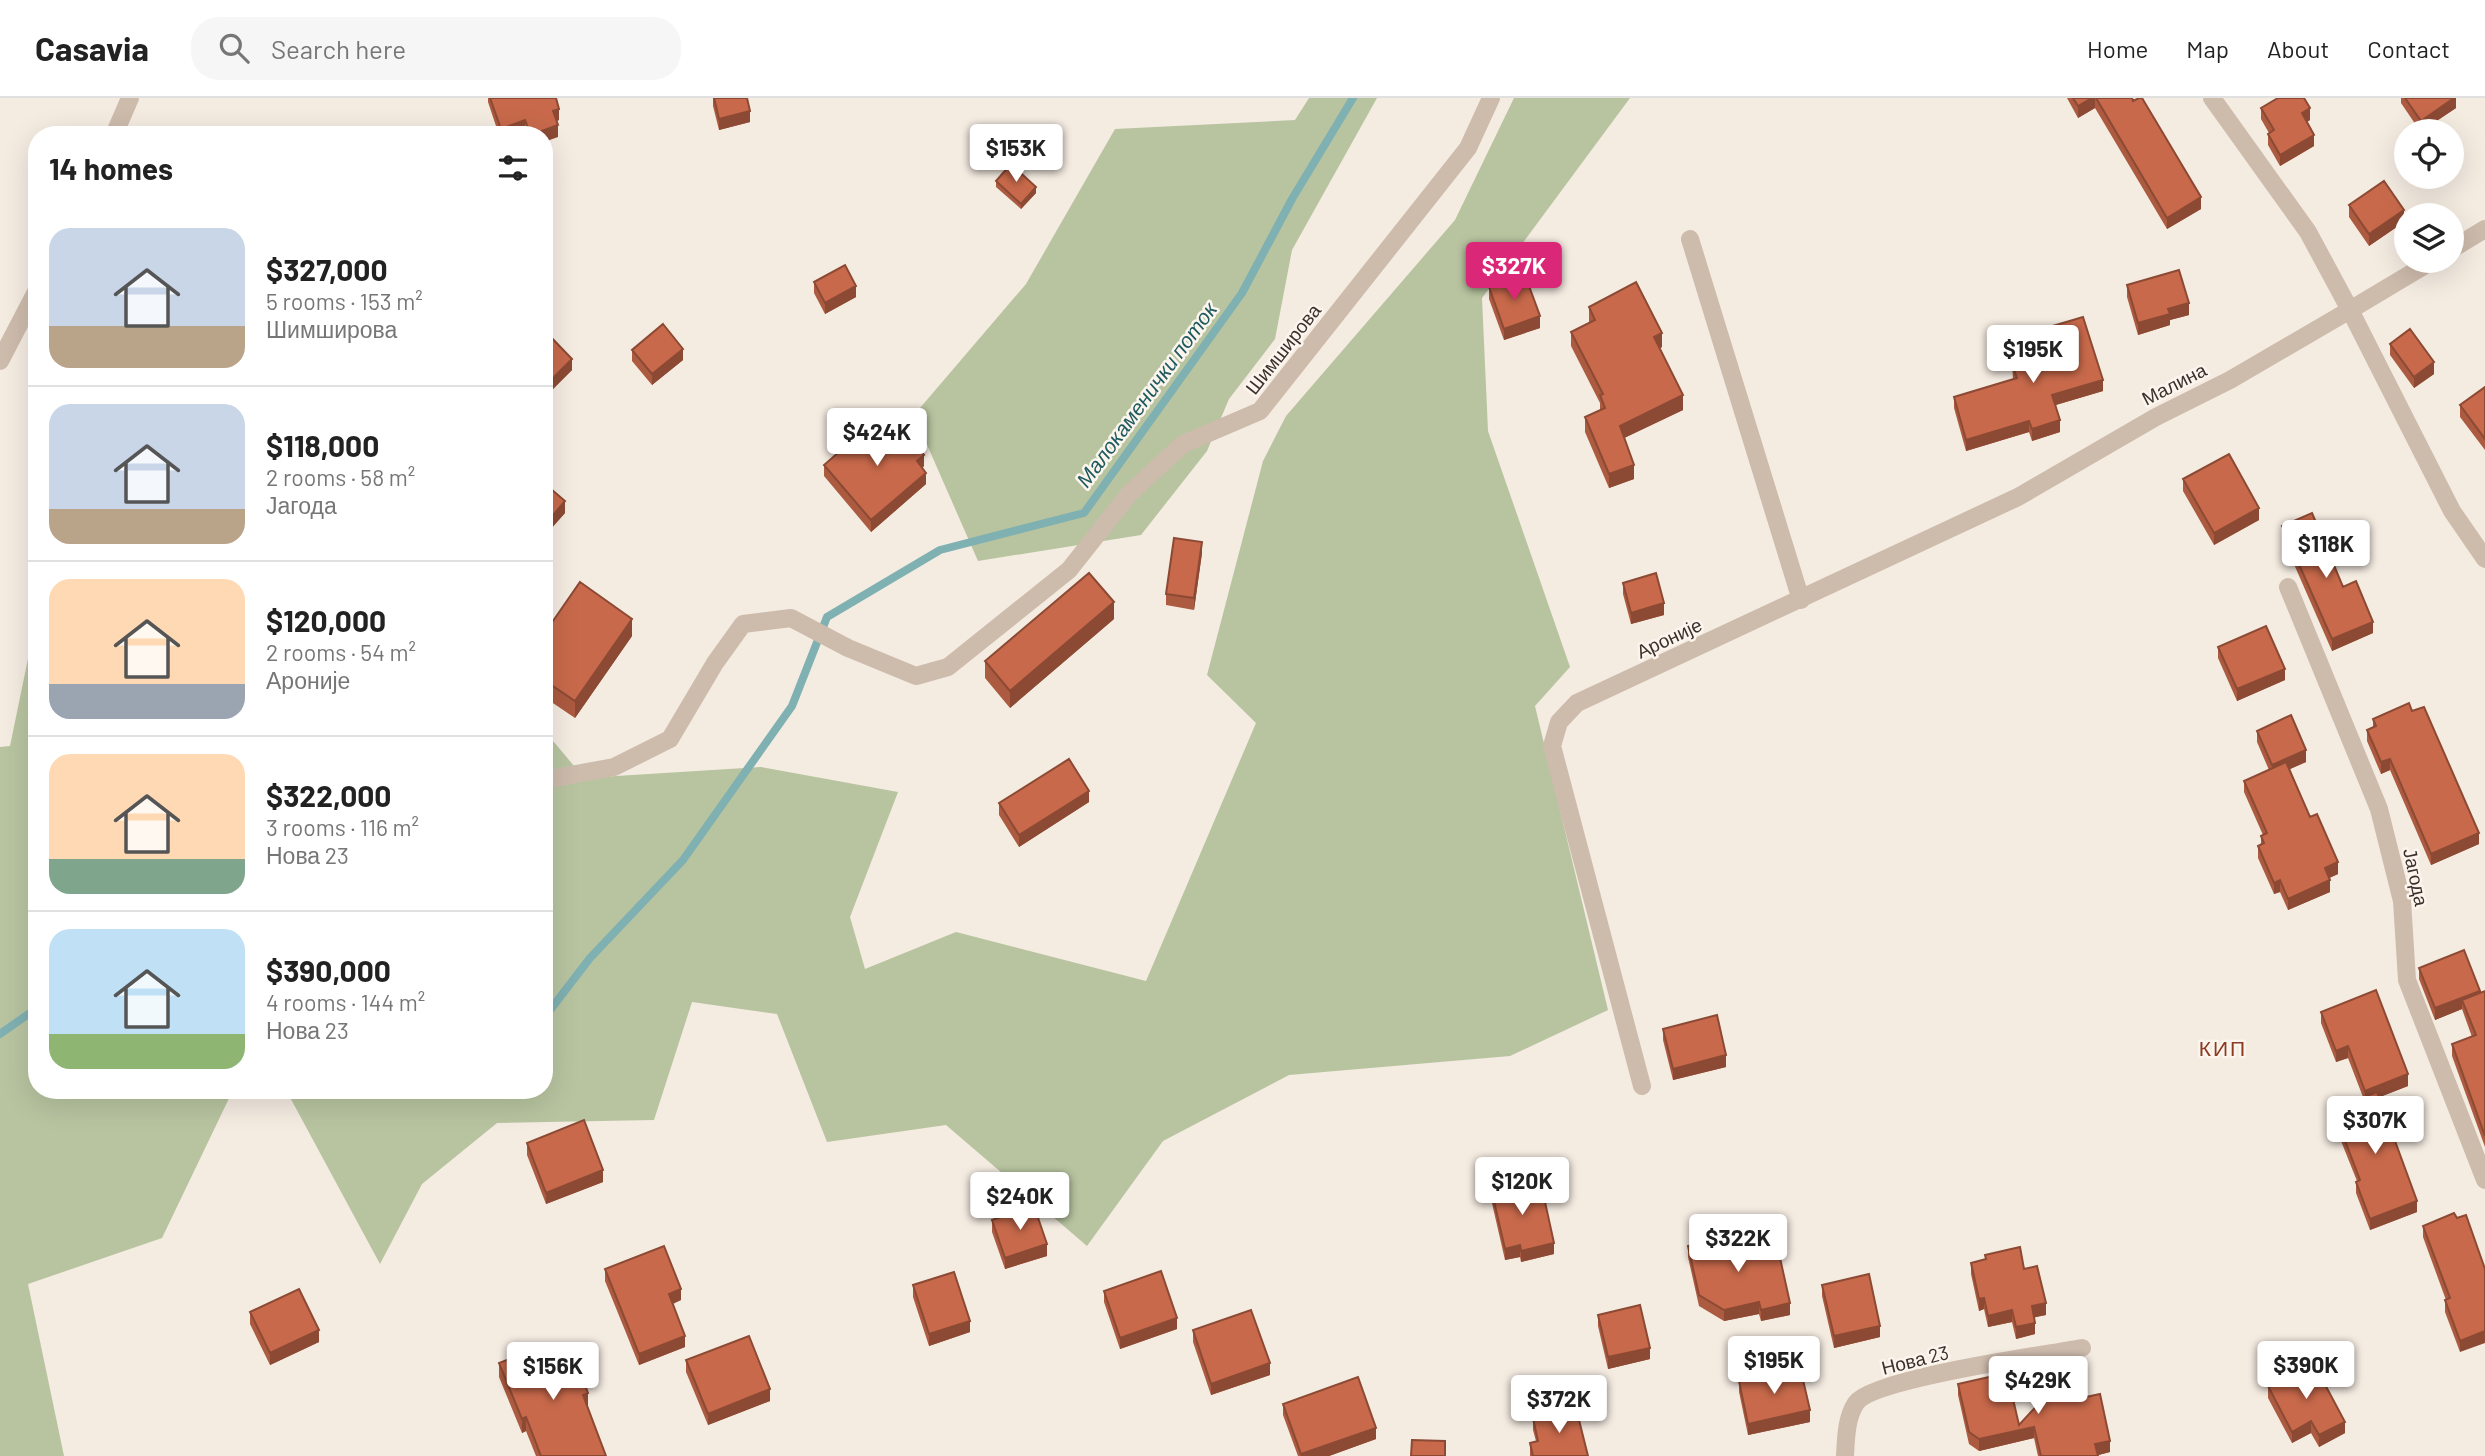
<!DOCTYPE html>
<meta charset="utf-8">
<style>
body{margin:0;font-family:Barlow,sans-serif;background:#f6f6f6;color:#222;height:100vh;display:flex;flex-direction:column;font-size:26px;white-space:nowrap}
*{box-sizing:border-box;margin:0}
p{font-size:23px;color:#767676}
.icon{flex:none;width:38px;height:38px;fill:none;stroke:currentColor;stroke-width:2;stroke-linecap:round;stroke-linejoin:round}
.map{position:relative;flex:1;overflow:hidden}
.side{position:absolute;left:28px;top:28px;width:525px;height:973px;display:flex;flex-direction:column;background:#fff;border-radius:28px;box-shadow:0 7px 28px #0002}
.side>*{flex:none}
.controls{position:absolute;left:2394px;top:21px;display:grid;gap:14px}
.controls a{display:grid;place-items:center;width:70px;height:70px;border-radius:50%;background:#fff;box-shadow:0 7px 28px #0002;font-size:35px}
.price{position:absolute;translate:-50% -60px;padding:0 16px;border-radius:7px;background:#fff;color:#222;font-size:23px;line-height:46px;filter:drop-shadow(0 2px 4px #0008)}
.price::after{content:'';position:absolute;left:50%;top:42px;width:21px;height:16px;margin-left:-10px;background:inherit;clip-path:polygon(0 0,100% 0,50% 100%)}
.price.on{background:#db2777;color:#fff}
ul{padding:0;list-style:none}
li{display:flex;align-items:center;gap:21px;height:175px;padding:0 21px}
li+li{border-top:2px solid #e0e0e0}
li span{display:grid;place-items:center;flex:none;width:196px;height:140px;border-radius:21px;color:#555}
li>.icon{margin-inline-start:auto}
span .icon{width:84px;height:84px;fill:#fffc;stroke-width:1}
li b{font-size:30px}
h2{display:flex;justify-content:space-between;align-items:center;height:84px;padding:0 21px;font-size:30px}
header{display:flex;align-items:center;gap:42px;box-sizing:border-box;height:98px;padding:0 35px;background:#fff;border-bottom:2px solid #e0e0e0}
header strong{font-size:33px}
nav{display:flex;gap:38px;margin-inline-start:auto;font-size:24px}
.search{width:490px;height:63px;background:#f6f6f6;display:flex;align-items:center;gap:18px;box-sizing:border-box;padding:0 24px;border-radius:28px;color:#767676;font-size:26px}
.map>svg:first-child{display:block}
</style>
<header>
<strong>Casavia</strong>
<div class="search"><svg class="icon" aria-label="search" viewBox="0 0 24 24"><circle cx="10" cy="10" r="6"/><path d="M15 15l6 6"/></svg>Search here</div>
<nav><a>Home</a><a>Map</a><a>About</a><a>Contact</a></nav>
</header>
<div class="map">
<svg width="2485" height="1358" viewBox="0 0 2485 1358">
<rect width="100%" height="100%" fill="#f4ebe1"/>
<path fill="#b8c4a0" d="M1309 0H1377L1292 152 1275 241 1229 301 1207 353 1141 437 978 463 914 317 1026 186 1115 31 1295 22Z
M1514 0H1630L1482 200 1488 333 1570 569 1535 608 1608 912 1510 958 1289 977 1163 1043 1087 1148 946 1027 827 1044 777 916 692 904 654 1022 497 1025 422 1086 380 1166 286 992H544V632L584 680 761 669 898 694 850 819 865 871 956 834 1146 883 1256 625 1207 577 1263 363 1286 318 1455 122Z
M37 517V992H233L162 1140 28 1186 64 1358H0V649L10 648Z"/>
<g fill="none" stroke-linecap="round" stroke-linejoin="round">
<path stroke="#7fb0b2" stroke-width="8" d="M544 920 590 860 683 762 792 608 827 519 940 452 1084 415 1242 195 1292 101 1353 0
M0 936 37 910"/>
<path stroke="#cdbbac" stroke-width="18" d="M2212 0 2308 134 2350 212 2432 163
M114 37 130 0
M1690 141 1801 502
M2452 151 2485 131
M0 263 37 192
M2288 489 2379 711 2402 803 2407 882 2485 1082
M544 682 614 669 670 641 715 565 743 526 791 520 848 550 916 578 948 569 1069 472 1129 396 1183 346 1260 313 1468 50 1491 0
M1642 988 1552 648 1559 624 1577 605 2018 399 2156 319 2230 282 2350 212 2452 413 2485 461
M1845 1358C1846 1341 1846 1320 1856 1305 1874 1280 2045 1257 2082 1250"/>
</g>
<path fill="#ac5a40" d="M488 0H556L559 22 557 23 558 39 544 37H526L525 34 516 37H499L488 4Z
M713 0H747L750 24 719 32 713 8Z
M2067 0H2132L2201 111 2167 131 2095 10 2078 20Z
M2401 0H2456V10L2422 33H2420L2401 5Z
M2261 10 2310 22 2307 24 2314 48 2280 68 2268 47V36L2269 35 2261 21Z
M996 83 1036 95 1021 111 996 89Z
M2349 107 2404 124 2369 148 2349 119Z
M814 184 856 199 825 216 814 195Z
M2127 187 2189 217 2170 222V227L2138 237 2127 199Z
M1489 189 1540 230 1504 242 1489 201Z
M1589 209 1662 249 1659 251 1683 312 1624 340 1634 381 1609 390 1585 334V319L1600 313V305L1571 248V234L1589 225Z
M2046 230 2103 293 2056 307 2060 334 2032 343 2029 334 1966 353 1954 310V299L2013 281 2012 266 2050 254 2046 242Z
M544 235 572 272 550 294 544 288Z
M2390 246 2434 276 2414 290 2390 257Z
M632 252 683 262 652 287 632 263Z
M2485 289V352L2460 319V307Z
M899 342 924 368 922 370 926 386 871 434 824 378V367Z
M2183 381 2259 422 2214 447 2183 393Z
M544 385 565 415 549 433 544 429Z
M2282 428 2343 489 2373 535 2332 553 2282 439Z
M1202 455 1194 512 1166 507V496Z
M1623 485 1664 517 1631 526 1623 496Z
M1114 521 1010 610 985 580V563Z
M544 536 632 538 575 620 544 599Z
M2218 549 2285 582 2237 603 2218 560Z
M2373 621 2479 746 2431 767 2390 672 2381 676 2367 643V632L2373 629Z
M2257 633 2306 664 2290 671 2310 719 2338 776 2329 780 2330 794 2288 812 2280 794 2274 796 2258 760V748L2261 747V738L2263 737 2244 694V683L2269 672 2257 644Z
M1089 704 1019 749 999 717V705Z
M2419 870 2480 895 2485 893V1049L2452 958V946L2472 939 2462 911 2435 922 2419 881Z
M2321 914 2408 988 2379 999 2417 1114 2370 1132 2356 1095V1084L2357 1083 2333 1023V1011L2363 999 2348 960 2336 964 2321 925Z
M1663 931 1726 969 1673 982 1663 942Z
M527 1045 603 1084 546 1106 527 1057Z
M1491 1090 1526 1099 1554 1156 1521 1164 1520 1159 1505 1162 1491 1101Z
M992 1122 1047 1158 1005 1171 992 1134Z
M2423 1128 2485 1171 2460 1254 2445 1214V1202H2446L2423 1139Z
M1688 1148 1755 1156 1790 1217 1761 1223 1759 1216 1724 1223 1699 1208 1688 1159Z
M1985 1157 2024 1171 2046 1217 2034 1219 2035 1236 2016 1241 2012 1224 1988 1229 1984 1211 1979 1213 1971 1176V1165L1985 1161Z
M605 1171 681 1202 673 1206 685 1249 639 1267 605 1183Z
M913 1187 970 1234 929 1248 913 1199Z
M1822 1187 1880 1239 1834 1250 1822 1198Z
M1104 1193 1177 1231 1120 1251 1104 1204Z
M250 1214 319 1244 270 1267 250 1226Z
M1598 1217 1650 1261 1608 1271 1598 1228Z
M1193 1232 1270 1277 1211 1297 1193 1244Z
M547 1257 588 1309 606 1358H536L526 1333 522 1335 499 1279V1265Z
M686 1262 770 1303 708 1327 686 1274Z
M1739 1283 1810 1324 1748 1337 1739 1294Z
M2061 1284 2086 1299 2110 1354 2098 1357V1358H2038L2034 1340 1979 1353 1969 1346 1958 1297V1286L2019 1327 2061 1296Z
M2268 1288 2345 1335 2319 1349 2311 1335 2292 1345 2268 1300Z
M1283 1306 1376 1341 1329 1358H1298L1283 1317Z
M1533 1320 1588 1358H1530V1345L1536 1343 1533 1332Z"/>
<path fill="#8c4a34" d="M2092 0H2095V10L2078 20V8Z
M2454 0H2456V10L2421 33V23Z
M2310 10V22L2302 27V15Z
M559 11V22L553 24V13Z
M750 13V24L719 32V21Z
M525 22V34L516 37H501V31Z
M558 27V39L544 44V37H531Z
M2314 37V48L2280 68V57Z
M1036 89V95L1021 111V106Z
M2201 99V111L2167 131V120Z
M2404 112V124L2369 148V136Z
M856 188V199L825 216V205Z
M2189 205V217L2170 222V227L2138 237V225L2168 211Z
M1540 218V230L1504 242V231Z
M1662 235V249L1654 253V239Z
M683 251V262L652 287V276Z
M572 261V272L550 294V283Z
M2434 264V276L2414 290V279Z
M2103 282V293L2052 308V297Z
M1683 297V312L1620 342V328Z
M2060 322V334L2032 343V331Z
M2029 323V334L1966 353V342Z
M924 357V368L917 375V363Z
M1634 367V381L1609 390V376Z
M926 375V386L871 434V422Z
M565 403V415L549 433V422Z
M2259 410V422L2214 447V435Z
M1202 444V455L1194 512V500Z
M1114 504V521L1010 610V593Z
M1664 505V517L1631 526V515Z
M632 521V538L575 620V603Z
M2373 524V535L2332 553V541Z
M2285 571V582L2237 603V591Z
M2306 652V664L2272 679V667Z
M2390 661V672L2381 676V664Z
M1089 693V704L1019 749V737Z
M2479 735V746L2431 767V756Z
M2338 764V776L2325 782V770Z
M2280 782V794L2274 796V785Z
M2330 782V794L2288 812V801Z
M2480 893V904L2462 902V911L2435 922V910Z
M2348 948V960L2336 964V953Z
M1726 957V969L1673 982V971Z
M2408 976V988L2365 1005V993Z
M603 1072V1084L546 1106V1095Z
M2417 1103V1114L2370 1132V1121Z
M1554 1145V1156L1521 1164V1153Z
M1047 1146V1158L1005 1171V1160Z
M1520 1147V1159L1505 1162V1151Z
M681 1191V1202L669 1207V1196Z
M1984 1200V1211L1979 1213V1201Z
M1759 1204V1216L1724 1223V1212Z
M1790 1205V1217L1761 1223V1212Z
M2046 1205V1217L2032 1220V1208Z
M2012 1212V1224L1988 1229V1218Z
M1177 1220V1231L1120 1251V1240Z
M970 1223V1234L929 1248V1236Z
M2035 1225V1236L2016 1241V1229Z
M1880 1228V1239L1834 1250V1238Z
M319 1232V1244L270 1267V1255Z
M2485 1233V1245L2460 1254V1243Z
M685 1238V1249L639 1267V1256Z
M1650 1250V1261L1608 1271V1259Z
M1270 1265V1277L1211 1297V1286Z
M770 1291V1303L708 1327V1316Z
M588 1295V1309L583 1311V1297Z
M1810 1312V1324L1748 1337V1326Z
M526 1319V1333L522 1335V1321Z
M2311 1323V1335L2292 1345V1334Z
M2345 1324V1335L2319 1349V1337Z
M2034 1329V1340L1979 1353V1341Z
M1376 1330V1341L1329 1358H1301V1356Z
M2110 1343V1354L2095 1358V1346Z"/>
<path fill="#c8694b" stroke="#8c4a34" stroke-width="2" d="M490 0H556L559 11 553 13 558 27 531 37 525 22 501 31Z
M714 0H747L750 13 719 21Z
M2073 0H2092L2078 8Z
M2096 0H2132L2133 3 2139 0H2142L2201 99 2167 120Z
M2278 0H2304L2310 10 2302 15 2314 37 2280 57 2268 36 2274 32 2261 10Z
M2405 0H2454L2421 23Z
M1011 66 1036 89 1021 106 996 83Z
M2384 83 2404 112 2369 136 2349 107Z
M845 167 856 188 825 205 814 184Z
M2179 172 2189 205 2168 211 2170 216 2138 225 2127 187Z
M1525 177 1540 218 1504 231 1489 189Z
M1636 184 1662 235 1654 239 1683 297 1620 328 1634 367 1609 376 1585 319 1605 310 1600 297 1603 296 1571 234 1595 222 1589 209Z
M2083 219 2103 282 2052 297 2060 322 2032 331 2029 323 1966 342 1954 299 2017 280 2012 266 2053 253 2046 230Z
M663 226 683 251 652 276 632 252Z
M2410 231 2434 264 2414 279 2390 246Z
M546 234 572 261 550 283 544 277V235Z
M2485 289V341L2460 307Z
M879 319 899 342 908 338 924 357 917 363 926 375 871 422 824 367Z
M2229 356 2259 410 2214 435 2183 381Z
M544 385 565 403 549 422 544 418Z
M2312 415 2343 489 2356 483 2373 524 2332 541 2282 428Z
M1174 440 1202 444 1194 500 1166 496Z
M1089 475 1114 504 1010 593 985 563Z
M1656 475 1664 505 1631 515 1623 485Z
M580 484 632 521 575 603 544 582V536Z
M2266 528 2285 571 2237 591 2218 549Z
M2409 605 2412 613 2424 609 2479 735 2431 756 2390 661 2381 664 2367 632 2376 628 2373 621Z
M2291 617 2306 652 2272 667 2257 633Z
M1069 661 1089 693 1019 737 999 705Z
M2286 664 2310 719 2317 716 2338 764 2325 770 2330 782 2288 801 2280 782 2274 785 2258 748 2264 745 2261 738 2267 735 2244 683Z
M2464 852 2480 893 2435 910 2419 870Z
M2376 892 2408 976 2365 993 2348 948 2336 953 2321 914Z
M2485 893V1038L2452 946 2476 937 2462 902Z
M1717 917 1726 957 1673 971 1663 931Z
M2377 994 2417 1103 2370 1121 2356 1084 2360 1082 2333 1011Z
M584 1022 603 1072 546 1095 527 1045Z
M1522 1083 1526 1099 1543 1095 1554 1145 1521 1153 1520 1147 1505 1151 1491 1090Z
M1034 1108 1047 1146 1005 1160 992 1122Z
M2454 1115 2457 1120 2466 1117 2485 1171V1233L2460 1243 2445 1202 2450 1200 2423 1128Z
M1750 1134 1755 1156 1778 1151 1790 1205 1761 1212 1759 1204 1724 1212 1699 1197 1688 1148Z
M664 1148 681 1191 669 1196 685 1238 639 1256 605 1171Z
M2020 1149 2024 1171 2037 1168 2046 1205 2032 1208 2035 1225 2016 1229 2012 1212 1988 1218 1984 1200 1979 1201 1971 1165 1986 1161 1985 1157Z
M1161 1173 1177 1220 1120 1240 1104 1193Z
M954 1174 970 1223 929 1236 913 1187Z
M1869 1176 1880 1228 1834 1238 1822 1187Z
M299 1191 319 1232 270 1255 250 1214Z
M1640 1207 1650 1250 1608 1259 1598 1217Z
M1251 1212 1270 1265 1211 1286 1193 1232Z
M749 1238 770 1291 708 1316 686 1262Z
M543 1248 547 1257 570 1248 588 1295 583 1297 606 1358H541L526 1319 522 1321 499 1265Z
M2313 1264 2345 1324 2319 1337 2311 1323 2292 1334 2268 1288Z
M1800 1269 1810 1312 1748 1326 1739 1283Z
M2007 1275 2019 1327 2044 1300 2064 1296 2061 1284 2081 1279 2086 1299 2100 1296 2110 1343 2095 1346 2098 1358H2041L2034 1329 1979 1341 1969 1334 1958 1286Z
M1358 1279 1376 1330 1301 1356 1283 1306Z
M1576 1310 1588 1358H1533L1530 1345 1538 1343 1533 1320Z
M1412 1342 1445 1343V1358H1411Z"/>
<g text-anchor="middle" stroke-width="5" stroke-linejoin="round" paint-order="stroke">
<g font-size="19" fill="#3b302b" stroke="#fbf5ee">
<text transform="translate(1283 251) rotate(-52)" y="7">Шимширова</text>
<text transform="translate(2174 286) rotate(-27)" y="7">Малина</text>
<text transform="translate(1669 540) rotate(-25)" y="7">Ароније</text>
<text transform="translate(2416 779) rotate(78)" y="7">Јагода</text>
<text transform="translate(1915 1262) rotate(-14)" y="7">Нова 23</text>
</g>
<g font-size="21" font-style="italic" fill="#1f5a5e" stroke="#fbf5ee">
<text transform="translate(1147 297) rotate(-54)" y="7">Малокаменички поток</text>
</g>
<g font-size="21" letter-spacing="2" fill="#8c3b22" stroke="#fbf5ee">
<text x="2223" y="958">КИП</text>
</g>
</g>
</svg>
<div class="controls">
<a><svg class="icon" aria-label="locate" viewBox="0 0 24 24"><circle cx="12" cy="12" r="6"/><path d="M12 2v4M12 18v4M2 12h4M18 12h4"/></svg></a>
<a><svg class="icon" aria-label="layers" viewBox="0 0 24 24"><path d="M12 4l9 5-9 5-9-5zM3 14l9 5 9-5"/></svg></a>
</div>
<b class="price" style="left:1016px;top:86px">$153K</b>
<b class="price on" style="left:1514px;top:204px">$327K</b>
<b class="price" style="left:2033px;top:287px">$195K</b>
<b class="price" style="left:877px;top:370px">$424K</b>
<b class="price" style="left:2326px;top:482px">$118K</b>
<b class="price" style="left:2375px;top:1058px">$307K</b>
<b class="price" style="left:1522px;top:1119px">$120K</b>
<b class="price" style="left:1020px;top:1134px">$240K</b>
<b class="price" style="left:1738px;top:1176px">$322K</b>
<b class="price" style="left:1774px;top:1298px">$195K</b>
<b class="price" style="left:2306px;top:1303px">$390K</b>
<b class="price" style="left:553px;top:1304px">$156K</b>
<b class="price" style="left:2038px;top:1318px">$429K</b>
<b class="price" style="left:1559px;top:1337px">$372K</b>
<section class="side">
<h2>14 homes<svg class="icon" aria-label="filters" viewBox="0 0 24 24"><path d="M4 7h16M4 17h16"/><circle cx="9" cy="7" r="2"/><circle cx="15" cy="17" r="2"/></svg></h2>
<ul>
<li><span style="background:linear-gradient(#c9d6e8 70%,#b9a48a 0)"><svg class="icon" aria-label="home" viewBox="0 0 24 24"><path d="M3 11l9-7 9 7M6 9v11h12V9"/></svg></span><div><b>$327,000</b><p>5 rooms · 153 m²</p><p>Шимширова</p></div></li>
<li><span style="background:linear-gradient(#c9d6e8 75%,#b9a48a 0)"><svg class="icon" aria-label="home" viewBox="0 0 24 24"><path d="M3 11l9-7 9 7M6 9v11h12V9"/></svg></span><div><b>$118,000</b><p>2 rooms · 58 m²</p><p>Јагода</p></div></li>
<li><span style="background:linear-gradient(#ffd9b3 75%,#9aa5b1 0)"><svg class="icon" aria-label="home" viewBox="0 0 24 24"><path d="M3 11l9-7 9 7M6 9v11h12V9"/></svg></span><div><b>$120,000</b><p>2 rooms · 54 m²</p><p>Ароније</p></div></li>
<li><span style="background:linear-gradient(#ffd9b3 75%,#7fa58c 0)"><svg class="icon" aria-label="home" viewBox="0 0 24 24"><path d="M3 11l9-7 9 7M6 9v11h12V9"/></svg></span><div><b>$322,000</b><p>3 rooms · 116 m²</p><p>Нова 23</p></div></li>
<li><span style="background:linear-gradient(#bfe0f5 75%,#8fb573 0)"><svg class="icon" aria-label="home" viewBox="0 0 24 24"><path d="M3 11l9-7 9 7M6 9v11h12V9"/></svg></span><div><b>$390,000</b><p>4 rooms · 144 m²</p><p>Нова 23</p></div></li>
</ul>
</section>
</div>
